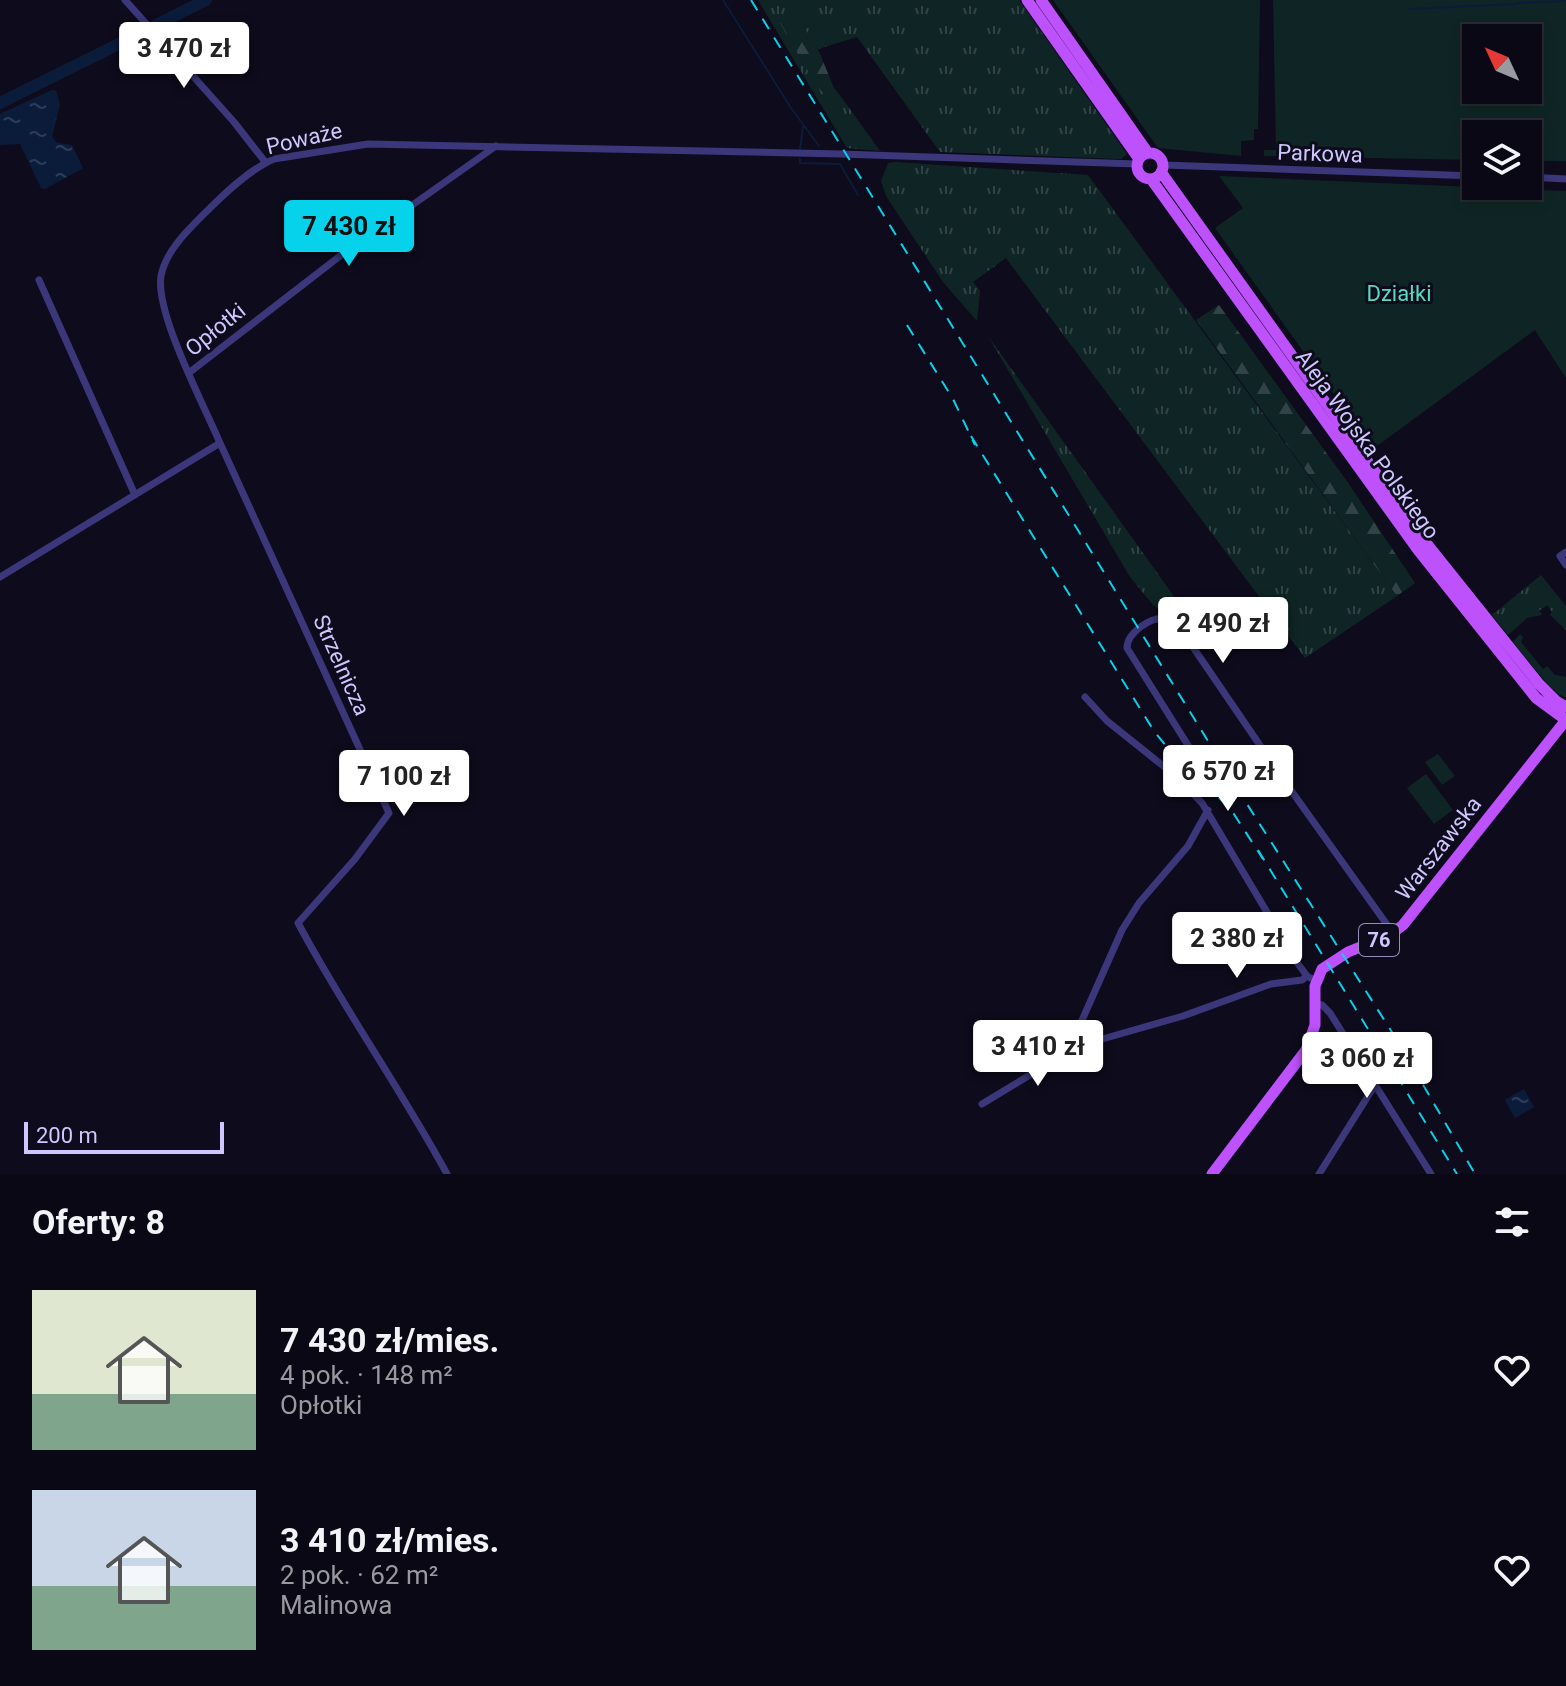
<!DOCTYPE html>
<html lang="pl">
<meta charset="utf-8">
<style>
body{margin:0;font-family:Roboto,sans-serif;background:#13111e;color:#f1f3f6;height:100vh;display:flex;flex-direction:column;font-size:30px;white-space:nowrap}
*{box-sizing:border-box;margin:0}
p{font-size:26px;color:#999aa0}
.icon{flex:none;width:44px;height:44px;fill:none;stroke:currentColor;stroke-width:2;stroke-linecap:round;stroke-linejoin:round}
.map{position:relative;height:1174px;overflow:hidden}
.panel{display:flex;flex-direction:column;background:#0a0815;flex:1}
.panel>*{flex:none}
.needle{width:52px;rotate:314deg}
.buttons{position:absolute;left:1462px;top:24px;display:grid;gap:16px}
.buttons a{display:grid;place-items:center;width:80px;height:80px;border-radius:0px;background:#0a0815;box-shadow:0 4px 12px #0003,0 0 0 2px #2a2934;font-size:40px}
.scale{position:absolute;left:24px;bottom:20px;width:200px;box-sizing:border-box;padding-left:8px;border:4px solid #cec7fe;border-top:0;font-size:22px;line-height:28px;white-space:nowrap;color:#cec7fe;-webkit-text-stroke:6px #0e0b1c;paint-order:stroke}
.price{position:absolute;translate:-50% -68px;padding:0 18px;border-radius:8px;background:#fff;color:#222;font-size:26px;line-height:52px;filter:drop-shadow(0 2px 4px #0008)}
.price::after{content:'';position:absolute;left:50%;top:48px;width:24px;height:18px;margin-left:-12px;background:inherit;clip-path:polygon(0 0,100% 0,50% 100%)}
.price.selected{background:#06d2eb;color:#111}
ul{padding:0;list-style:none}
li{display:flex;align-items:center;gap:24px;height:200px;padding:0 32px}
li span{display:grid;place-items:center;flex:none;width:224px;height:160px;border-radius:0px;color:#555}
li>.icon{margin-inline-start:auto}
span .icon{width:96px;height:96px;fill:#fffc;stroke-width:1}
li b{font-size:34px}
h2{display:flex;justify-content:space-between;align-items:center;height:96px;padding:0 32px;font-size:34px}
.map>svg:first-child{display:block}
</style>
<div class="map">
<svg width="1566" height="1174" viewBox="0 0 1566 1174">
<defs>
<pattern id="grass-tufts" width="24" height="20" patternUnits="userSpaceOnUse" patternTransform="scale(2)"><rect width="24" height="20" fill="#0f2525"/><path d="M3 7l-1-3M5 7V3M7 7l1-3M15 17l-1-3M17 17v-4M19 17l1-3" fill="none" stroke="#314346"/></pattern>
<pattern id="forest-firs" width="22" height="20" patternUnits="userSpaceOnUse" patternTransform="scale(2)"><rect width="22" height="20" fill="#0f2525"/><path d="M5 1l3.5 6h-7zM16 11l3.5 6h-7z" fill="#314346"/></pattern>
<pattern id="water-ripples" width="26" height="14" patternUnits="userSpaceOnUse" patternTransform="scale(2)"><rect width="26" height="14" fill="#0b1c3b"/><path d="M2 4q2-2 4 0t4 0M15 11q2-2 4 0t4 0" fill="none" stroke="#2d3c58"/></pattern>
</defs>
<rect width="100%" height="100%" fill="#0e0b1c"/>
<path fill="url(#grass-tufts)" d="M758 0H1019L1127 154 1121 159 940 152 857 37 818 49 800 22 828 98H842L880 151 847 148Z
M895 162 1088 175 1397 596 1305 658 1006 258 973 282 980 291 977 321 943 282 886 196 881 181 888 163Z
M988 336 1193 623 1185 629 1153 605 1130 577Z
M1541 575 1566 606V630L1550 615 1552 612 1547 605 1539 611 1542 615 1527 618 1508 635 1492 615Z
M1520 634 1523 637 1521 642 1543 669 1547 666 1555 675 1566 677V698L1555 692V690L1549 686 1513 642Z"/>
<path fill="url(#forest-firs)" d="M785 18 800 22 818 49 834 88 842 98H828L816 85 780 23Z
M1219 305 1349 484 1415 583 1397 596 1196 320Z"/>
<path fill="#0f2525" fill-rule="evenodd" d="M1053 0H1260L1258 129H1254V140L1241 141V156L1158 148Z
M1273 0H1566V161H1528V134H1476V160L1264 156V150H1276ZM1528 38V90H1476V38Z
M1219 176 1566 191V378L1535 330 1373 449 1215 228 1243 208Z
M1438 754 1455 776 1442 785 1425 762Z
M1426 774 1453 810 1434 824 1407 788Z"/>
<path fill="url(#water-ripples)" d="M52 90 56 91 60 104 52 137 57 143 72 145 83 168 45 189 41 188 20 144 0 145V114Z
M1524 1089 1534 1107 1515 1118 1505 1100Z"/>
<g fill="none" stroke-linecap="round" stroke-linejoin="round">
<path stroke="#0b1c3b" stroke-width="2" d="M723 0 791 108 819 146
M1518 3 1566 1
M1410 9 1515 4
M800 149 803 127
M800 159V163L840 164 858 195"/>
<path stroke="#0b1c3b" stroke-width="12" d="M156 25 206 0
M0 103 145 31"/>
<path stroke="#3b377a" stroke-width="7" d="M125 0 234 122 266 163
M1163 165 1476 176
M1528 177 1566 179
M39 280 135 495
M190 372 340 256 496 146
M220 443 389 813 355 859 298 923C344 1009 400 1088 447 1174
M1566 552 1560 556 1566 565
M0 577 220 443C204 405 155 313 161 276 166 250 189 229 207 211 225 193 250 169 274 159L368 144 841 154 1137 164
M1085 697 1107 721 1177 777 1202 803 1296 961 1307 976 1316 981
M1197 797 1205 784 1206 774 1127 648C1127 633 1151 616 1166 619 1172 621 1177 627 1182 631L1285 782 1393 933
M1316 1003 1322 1005 1330 1013 1431 1174
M1078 1046 1079 1027 1122 930 1139 903 1188 846 1208 810
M982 1104 1078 1046 1183 1016 1271 984 1302 980 1307 976
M1319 1174 1375 1085"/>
<path stroke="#bd51fb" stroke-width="11" d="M1027 0 1139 159
M1041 0 1148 153
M1137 166a13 13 0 1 1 26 0a13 13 0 1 1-26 0Z
M1161 172 1423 539 1539 684 1556 701 1566 707
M1151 179 1418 550 1536 698 1566 720
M1212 1174 1306 1050 1315 1025V986L1322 969 1348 952 1390 935 1403 925 1566 720"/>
<path stroke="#06d2eb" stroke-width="2" stroke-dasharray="12 10" stroke-linecap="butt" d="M751 0 1240 793 1397 1040 1475 1174
M907 325 953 399 975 445
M971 436 1154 731 1175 757 1230 808 1263 859
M1258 850 1457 1174"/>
</g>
<g text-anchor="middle" stroke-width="6" stroke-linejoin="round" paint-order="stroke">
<rect fill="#0e0b1c" stroke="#948fba" stroke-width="2" x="1359" y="924" width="40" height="32" rx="6"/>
<g font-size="20" font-weight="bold" fill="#cec7fe">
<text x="1379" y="947">76</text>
</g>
<g font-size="22" fill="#cec7fe" stroke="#0e0b1c">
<text transform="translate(304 138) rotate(-13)" y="8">Poważe</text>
<text transform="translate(1320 153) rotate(2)" y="8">Parkowa</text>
<text transform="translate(215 329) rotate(-39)" y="8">Opłotki</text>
<text transform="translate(1368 444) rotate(54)" y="8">Aleja Wojska Polskiego</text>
<text transform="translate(342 665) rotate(66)" y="8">Strzelnicza</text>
<text transform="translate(1438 848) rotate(-52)" y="8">Warszawska</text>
</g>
<g font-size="22" fill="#57dabb" stroke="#0e0b1c">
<text x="1399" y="301">Działki</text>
</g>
</g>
</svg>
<div class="buttons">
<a><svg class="needle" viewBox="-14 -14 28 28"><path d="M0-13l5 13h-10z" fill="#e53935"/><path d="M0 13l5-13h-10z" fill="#999aa0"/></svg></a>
<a><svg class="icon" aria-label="layers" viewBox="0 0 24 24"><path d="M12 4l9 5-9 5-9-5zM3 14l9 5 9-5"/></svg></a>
</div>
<div class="scale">200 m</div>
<b class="price" style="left:184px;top:90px">3 470 zł</b>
<b class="price selected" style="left:349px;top:268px">7 430 zł</b>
<b class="price" style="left:1223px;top:665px">2 490 zł</b>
<b class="price" style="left:1228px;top:813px">6 570 zł</b>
<b class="price" style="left:404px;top:818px">7 100 zł</b>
<b class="price" style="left:1237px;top:980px">2 380 zł</b>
<b class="price" style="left:1038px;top:1088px">3 410 zł</b>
<b class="price" style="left:1367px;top:1100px">3 060 zł</b>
</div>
<section class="panel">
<h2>Oferty: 8<svg class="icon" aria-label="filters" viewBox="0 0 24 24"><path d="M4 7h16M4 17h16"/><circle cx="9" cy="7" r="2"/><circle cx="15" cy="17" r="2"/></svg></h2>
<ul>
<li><span style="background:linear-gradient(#dfe7d0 65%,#7fa58c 0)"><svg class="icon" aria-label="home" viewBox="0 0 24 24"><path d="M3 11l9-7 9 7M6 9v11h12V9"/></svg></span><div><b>7 430 zł/mies.</b><p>4 pok. · 148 m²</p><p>Opłotki</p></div><svg class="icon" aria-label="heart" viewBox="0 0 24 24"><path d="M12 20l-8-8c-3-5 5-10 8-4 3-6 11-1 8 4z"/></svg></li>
<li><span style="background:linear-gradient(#c9d6e8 60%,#7fa58c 0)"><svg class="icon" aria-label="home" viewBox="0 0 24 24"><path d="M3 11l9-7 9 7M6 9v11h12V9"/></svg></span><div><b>3 410 zł/mies.</b><p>2 pok. · 62 m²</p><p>Malinowa</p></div><svg class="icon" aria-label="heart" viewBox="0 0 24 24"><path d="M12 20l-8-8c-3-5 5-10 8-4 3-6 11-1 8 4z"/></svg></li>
</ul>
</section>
